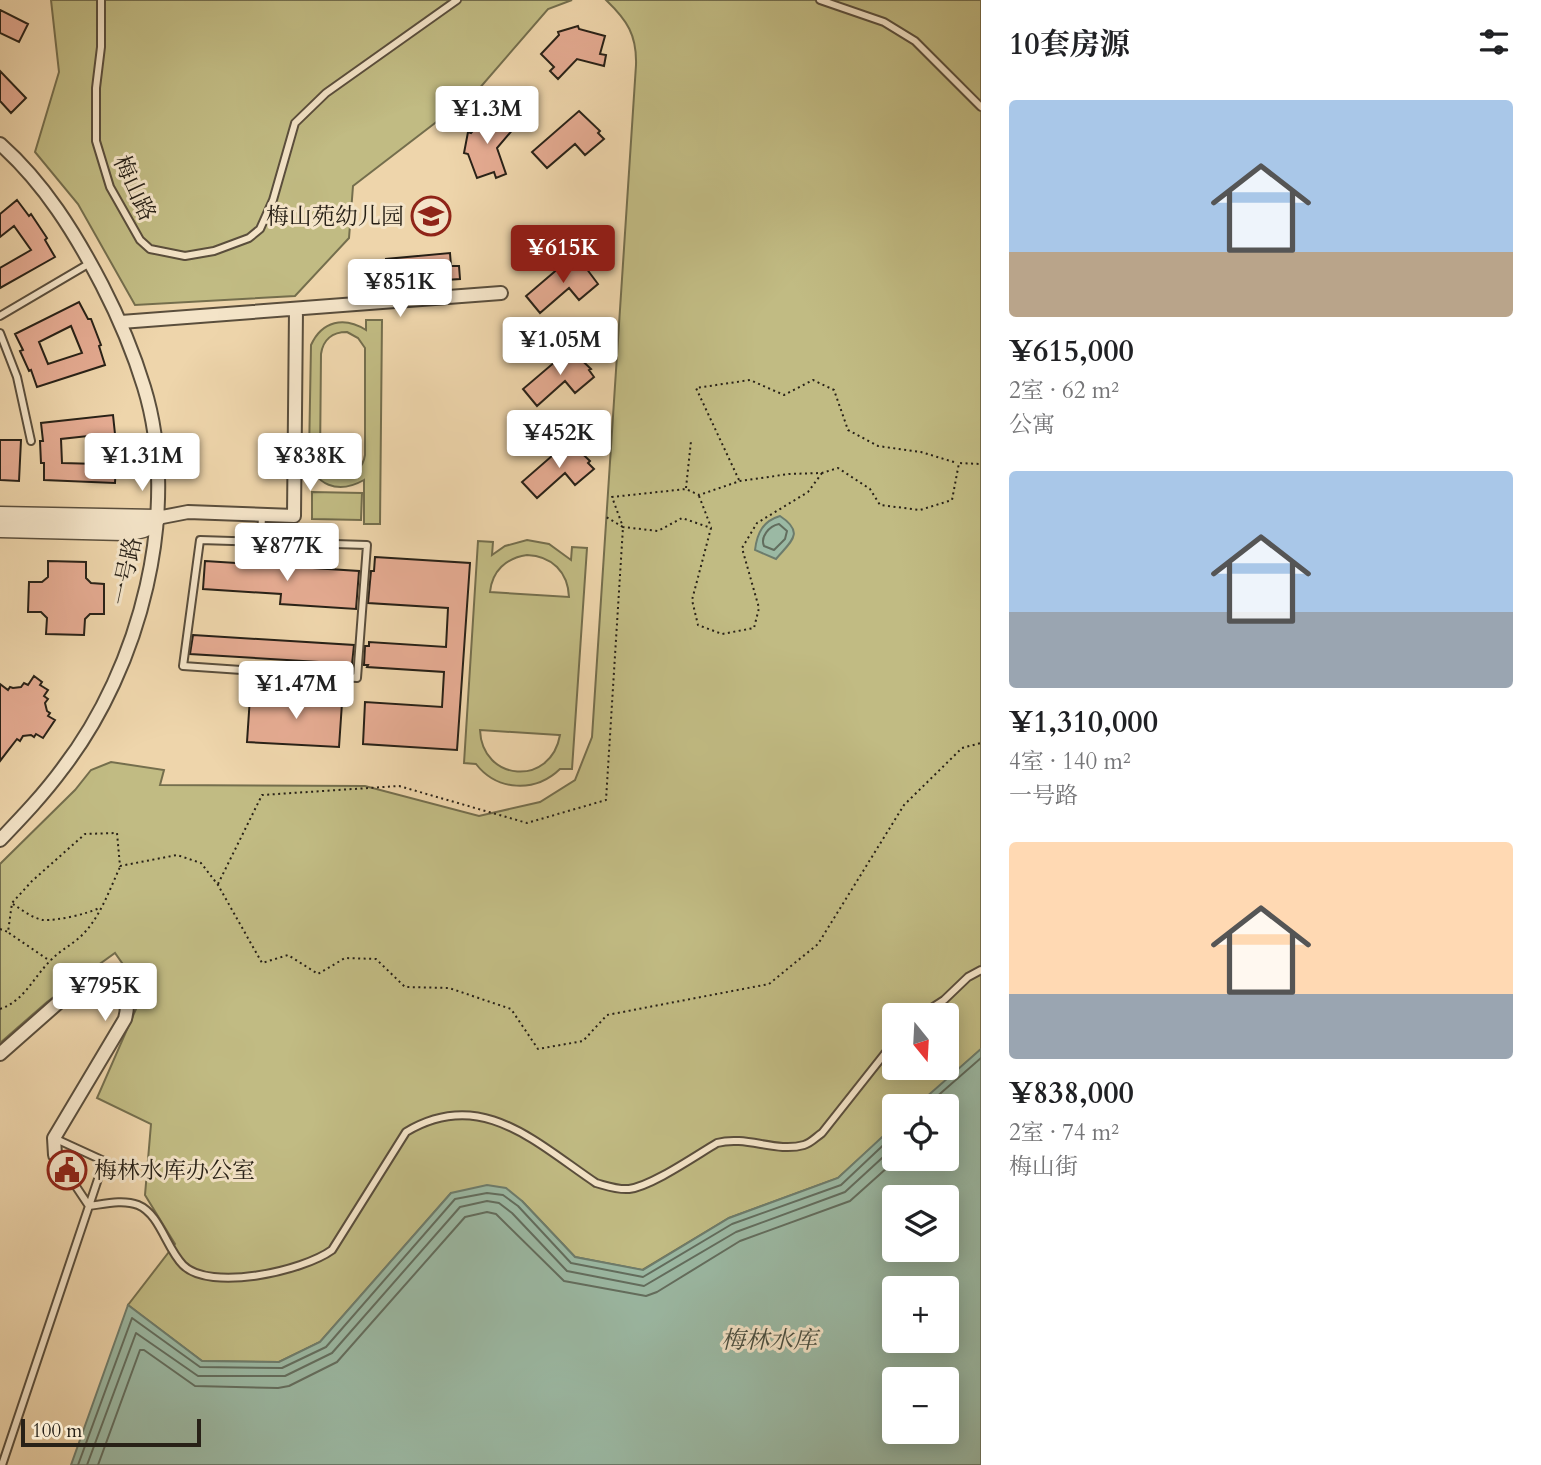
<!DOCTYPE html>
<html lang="zh">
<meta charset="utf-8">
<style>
body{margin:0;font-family:Cardo,"Noto Serif SC",serif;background:#f6f6f6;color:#202124;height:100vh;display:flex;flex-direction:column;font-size:26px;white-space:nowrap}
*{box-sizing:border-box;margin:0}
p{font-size:23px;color:#757577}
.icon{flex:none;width:38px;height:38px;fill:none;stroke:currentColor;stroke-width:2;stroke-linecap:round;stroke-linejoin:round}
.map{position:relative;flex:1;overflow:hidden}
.panel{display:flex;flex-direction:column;background:#fff;width:560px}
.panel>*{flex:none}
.needle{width:46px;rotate:162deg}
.fabs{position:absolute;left:882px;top:1003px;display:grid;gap:14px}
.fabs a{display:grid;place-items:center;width:77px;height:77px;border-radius:7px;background:#fff;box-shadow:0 4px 18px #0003;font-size:35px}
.scale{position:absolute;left:21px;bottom:18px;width:180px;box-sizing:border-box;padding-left:7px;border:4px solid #282117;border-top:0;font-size:19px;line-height:24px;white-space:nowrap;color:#282117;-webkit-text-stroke:5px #f4e4c8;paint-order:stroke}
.price{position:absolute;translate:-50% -60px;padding:0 16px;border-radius:7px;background:#fff;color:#222;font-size:23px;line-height:46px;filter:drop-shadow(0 2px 4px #0008)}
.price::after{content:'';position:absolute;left:50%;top:42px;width:21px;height:16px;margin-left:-10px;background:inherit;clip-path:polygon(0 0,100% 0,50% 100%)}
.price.on{background:#8f2418;color:#fff}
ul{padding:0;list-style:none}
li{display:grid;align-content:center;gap:14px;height:371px;padding:0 28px}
li span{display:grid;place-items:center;height:217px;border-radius:7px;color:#555}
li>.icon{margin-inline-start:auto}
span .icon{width:126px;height:126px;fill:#fffc;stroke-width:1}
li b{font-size:30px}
h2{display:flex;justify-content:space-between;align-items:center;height:84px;padding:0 28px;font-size:30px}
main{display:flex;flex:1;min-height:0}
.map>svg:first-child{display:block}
</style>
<main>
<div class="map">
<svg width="981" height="1465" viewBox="0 0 981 1465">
<rect width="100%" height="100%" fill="#eed5ab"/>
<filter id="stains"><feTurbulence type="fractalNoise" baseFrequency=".00286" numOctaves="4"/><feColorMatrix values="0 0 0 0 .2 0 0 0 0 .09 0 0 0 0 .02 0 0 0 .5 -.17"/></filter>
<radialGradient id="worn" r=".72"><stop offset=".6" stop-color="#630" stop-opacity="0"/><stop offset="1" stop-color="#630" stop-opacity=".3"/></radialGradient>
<path fill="#c1bb83" stroke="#746e4d" stroke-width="2" fill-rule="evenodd" d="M51 0H572L548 9 478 90 353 186 349 238 295 296 135 305 78 204 35 152 59 72Z
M606 0H981V1049L918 1106H894V1127L838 1178 729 1218 642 1270 575 1257 522 1201 451 1193 320 1342 279 1362 202 1361 128 1305 175 1244 145 1195 151 1124 97 1098 143 993 115 953 47 1002 0 1043V864L75 790 91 770 111 762 164 770 160 785 365 786 479 816 540 802 575 780 592 737 636 65C637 35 627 20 606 0ZM894 1015H947V1068H894Z
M366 320H382L380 524H364V480C339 494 313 487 309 455L311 345C322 321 344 316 366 330ZM347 332 358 338 365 348V455C361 480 331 484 320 461L321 354C323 340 332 332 347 332Z
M312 492 362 493 361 520 312 519Z
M527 540 549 544 571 560 572 547 587 548 572 769H560C535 793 497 791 476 764L464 763 478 541 493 542 492 555 505 546ZM527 555C552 556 568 572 569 597L490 592C492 571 506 558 527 555ZM480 730 559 735H560C551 787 482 782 480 730Z"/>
<path fill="#9bb9a4" stroke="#6d7c6c" stroke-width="2" fill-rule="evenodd" d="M780 516C806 533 790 542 776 559L755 550C757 533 763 521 780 516Z
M981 1049V1465H71L128 1305 202 1361 279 1362 320 1342 451 1193 487 1185 506 1188 522 1201 575 1257 643 1270 729 1218 838 1178 894 1126V1158H947V1106H916ZM894 1197H947V1250H894ZM894 1288H947V1340H894ZM894 1379H947V1432H894Z"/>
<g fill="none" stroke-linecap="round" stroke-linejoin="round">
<path stroke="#626d5e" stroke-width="2" d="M779 524 787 531 785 539 774 550 764 546C760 537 769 526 779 524Z
M926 1106 981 1058
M78 1465 132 1318 200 1367 282 1368 326 1347 455 1199 487 1193 503 1195 518 1206 571 1263 643 1277 732 1224 841 1185 894 1135
M87 1465 136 1333 198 1376H285L332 1353 460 1207 487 1201 499 1203 512 1213 567 1271 644 1286 736 1232 845 1192 894 1147
M98 1465 140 1350H144L195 1386 278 1388 289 1386 337 1362 465 1217 487 1212 496 1214 564 1281 646 1296 657 1292 740 1241 850 1201 898 1158"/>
</g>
<path fill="#e5ab92" stroke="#282117" stroke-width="2" fill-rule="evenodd" d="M0 10 28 24 19 42 0 33Z
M578 26 579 29 605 36 600 54 606 55 604 66 577 59 558 79 550 71 554 67 541 54 559 35 558 32Z
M0 71 26 98 11 113 0 101Z
M579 111 600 131 598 133 604 139 585 155 575 144 547 168 532 152Z
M488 113 503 124 506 120 515 127 497 148 506 174 496 178 494 172 477 178 468 154 464 153 468 132 471 133Z
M17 200 29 216 31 214 47 238 45 240 55 257 0 288V268L31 250 14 226 0 237V214Z
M450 253 451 266H459L460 279 431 281 430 272 403 275V284L382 286 381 273 387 272 386 259Z
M573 256 581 265 583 264 598 284 579 300 569 288 540 313 526 296Z
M79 302 88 319H91L101 345 99 346 105 365 37 387 31 370 29 371 20 351 23 350 15 334ZM71 326 82 353 48 364 39 342Z
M570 349 591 369 589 370 594 377 575 393 565 381 537 406 523 389Z
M113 415 115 434H117L118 463H116L115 483 44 480V463H41L40 441H43L41 423ZM97 435 98 464 62 463 61 439Z
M0 440H21L19 481 0 480Z
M569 441 590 461 588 463 594 469 575 485 565 473 537 498 522 482Z
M375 557 470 563 457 750 363 744 365 702 442 707 444 672 367 667 368 665H364L365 646H369V642L446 647 448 608 368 603 371 571H374Z
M48 561 86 562V578L91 583 104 584V614H90L85 619 84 635 46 634 47 618 41 612H28L29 582H42L48 577Z
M205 561 359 571 356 609 280 604 281 594 203 589Z
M193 635 354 645 352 664 190 654Z
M34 676 42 682 40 685 48 690 44 696 48 699 45 703 47 711 50 713 48 716 55 720 43 738 36 734 34 737 31 735 23 736 20 741 17 739 0 761V684L8 690 10 687 13 688 21 687 24 683 28 685Z
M304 691 332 693 331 702 342 703 339 747 247 742 250 697 303 700Z"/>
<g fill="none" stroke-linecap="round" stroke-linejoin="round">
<defs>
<path id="service" d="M101 0V47L96 88V141L110 187 140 240 150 249 185 256 214 251 249 238 260 229 273 200 295 123 326 93 457 0
M820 0 884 22 915 41 981 107
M0 316 90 263
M0 333 17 377 31 441
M200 540 367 545 357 678 183 666Z
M261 542 262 515
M921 1015 944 1000 968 977 981 970
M56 1139 104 1161 89 1206C104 1204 123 1199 138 1205 160 1214 166 1248 183 1265 210 1292 303 1271 332 1250L406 1132C481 1087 535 1142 596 1183 607 1186 617 1190 629 1189 652 1186 695 1156 717 1143 746 1135 776 1153 804 1145 811 1143 816 1137 822 1133L894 1042
M2 1465 89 1206 55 1155"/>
<path id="minor" d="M0 144C44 183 75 233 102 285 119 318 133 351 144 387 182 510 140 668 63 768 44 794 22 817 0 840
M121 322 501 293
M157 518 188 512 294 516 296 310
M0 1054 85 979C116 976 133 988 125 1019L54 1138 55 1155"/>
<path id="tertiary" d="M0 515 157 518
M0 529 124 532C139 531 149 530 157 518"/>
</defs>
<use href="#service" stroke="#5a4e3c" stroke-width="10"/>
<use href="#minor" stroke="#5a4e3c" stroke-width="16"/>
<use href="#tertiary" stroke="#5a4e3c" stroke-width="19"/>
<path stroke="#282117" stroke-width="2" stroke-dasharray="2 3.5" stroke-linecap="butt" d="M822 473 808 492 757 523 742 548 759 608 754 628 722 634 698 625 692 600 711 528 682 518 658 531 623 527 612 497 686 489 699 495 740 481 789 474 822 473 838 468 870 489 880 505 920 510 952 500 959 463 981 464
M739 480 696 388 750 380 784 395 813 380 834 390 848 430 878 446 921 452 957 463
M686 488 691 441
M699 496 711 527
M218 884 262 795 399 786 527 823 606 800 623 527 606 517
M13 904C22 910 32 918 43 920 57 921 87 914 99 908
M0 929 8 932 12 903 32 881 85 834 117 833 120 866 177 855 201 863 218 885 262 963 288 955 318 974 345 958 376 959 405 987 449 988 511 1009 538 1049 583 1041 607 1015 769 984 818 944 904 805 962 748 981 743
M9 933 50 961
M0 1009C24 1001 33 978 50 961 58 952 70 946 80 937 99 920 109 891 120 867"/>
<use href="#service" stroke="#f4e4c8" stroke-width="6"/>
<use href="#minor" stroke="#f4e4c8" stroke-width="12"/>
<use href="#tertiary" stroke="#f4e4c8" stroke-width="16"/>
</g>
<defs>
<symbol id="school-ring" viewBox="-11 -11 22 22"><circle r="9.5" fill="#f4e4c8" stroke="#8f2418" stroke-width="1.5"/><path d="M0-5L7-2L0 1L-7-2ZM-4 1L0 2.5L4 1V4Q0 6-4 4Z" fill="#8f2418"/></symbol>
<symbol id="civic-ring" viewBox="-11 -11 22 22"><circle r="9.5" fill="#f4e4c8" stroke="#8f2418" stroke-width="1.5"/><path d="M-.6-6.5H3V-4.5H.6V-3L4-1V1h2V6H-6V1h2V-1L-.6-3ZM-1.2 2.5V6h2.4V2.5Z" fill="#8f2418"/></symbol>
</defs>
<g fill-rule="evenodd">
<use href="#school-ring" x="409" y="194" width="44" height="44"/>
<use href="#civic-ring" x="45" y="1148" width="44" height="44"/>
</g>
<g text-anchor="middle" stroke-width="6" stroke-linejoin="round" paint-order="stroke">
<g font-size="23" fill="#282117" stroke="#f4e4c8">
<text transform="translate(135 188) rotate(65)" y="8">梅山路</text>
<text transform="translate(126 571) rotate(-78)" y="8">一号路</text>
</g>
<g font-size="23" fill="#282117" stroke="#f4e4c8" text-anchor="end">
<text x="404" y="224">梅山苑幼儿园</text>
<text x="94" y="1178" text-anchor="start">梅林水库办公室</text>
</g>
<g font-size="24" font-style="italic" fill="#4a4f41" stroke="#f4e4c8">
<text x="769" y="1348">梅林水库</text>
</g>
</g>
<rect width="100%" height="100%" filter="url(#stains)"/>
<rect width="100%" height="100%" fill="url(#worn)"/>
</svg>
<div class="fabs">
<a><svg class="needle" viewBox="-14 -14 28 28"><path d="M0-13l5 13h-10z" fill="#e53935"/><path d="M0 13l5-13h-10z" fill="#757577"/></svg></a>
<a><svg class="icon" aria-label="locate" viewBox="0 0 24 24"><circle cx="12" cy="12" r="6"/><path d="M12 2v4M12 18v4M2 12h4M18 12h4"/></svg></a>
<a><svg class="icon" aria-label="layers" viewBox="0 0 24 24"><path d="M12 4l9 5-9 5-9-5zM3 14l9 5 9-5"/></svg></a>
<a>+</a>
<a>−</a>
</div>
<div class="scale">100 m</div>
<b class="price" style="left:487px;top:146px">¥1.3M</b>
<b class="price on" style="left:563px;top:285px">¥615K</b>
<b class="price" style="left:400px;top:319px">¥851K</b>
<b class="price" style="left:560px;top:377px">¥1.05M</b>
<b class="price" style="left:559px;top:470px">¥452K</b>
<b class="price" style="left:142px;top:493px">¥1.31M</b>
<b class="price" style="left:310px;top:493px">¥838K</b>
<b class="price" style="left:287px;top:583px">¥877K</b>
<b class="price" style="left:296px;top:721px">¥1.47M</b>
<b class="price" style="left:105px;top:1023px">¥795K</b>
</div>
<section class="panel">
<h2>10套房源<svg class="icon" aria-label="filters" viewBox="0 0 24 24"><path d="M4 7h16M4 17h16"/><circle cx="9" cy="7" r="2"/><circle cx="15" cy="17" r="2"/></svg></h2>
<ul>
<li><span style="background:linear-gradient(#a9c7e8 70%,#b9a48a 0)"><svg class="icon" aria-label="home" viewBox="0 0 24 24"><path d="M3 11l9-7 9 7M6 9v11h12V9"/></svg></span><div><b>¥615,000</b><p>2室 · 62 m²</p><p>公寓</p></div></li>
<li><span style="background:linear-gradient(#a9c7e8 65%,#9aa5b1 0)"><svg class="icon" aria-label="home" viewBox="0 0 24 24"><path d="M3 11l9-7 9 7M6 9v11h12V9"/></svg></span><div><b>¥1,310,000</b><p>4室 · 140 m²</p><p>一号路</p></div></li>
<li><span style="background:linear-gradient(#ffd9b3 70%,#9aa5b1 0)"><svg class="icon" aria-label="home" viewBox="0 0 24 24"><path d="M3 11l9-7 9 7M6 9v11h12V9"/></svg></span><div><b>¥838,000</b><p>2室 · 74 m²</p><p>梅山街</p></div></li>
</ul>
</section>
</main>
